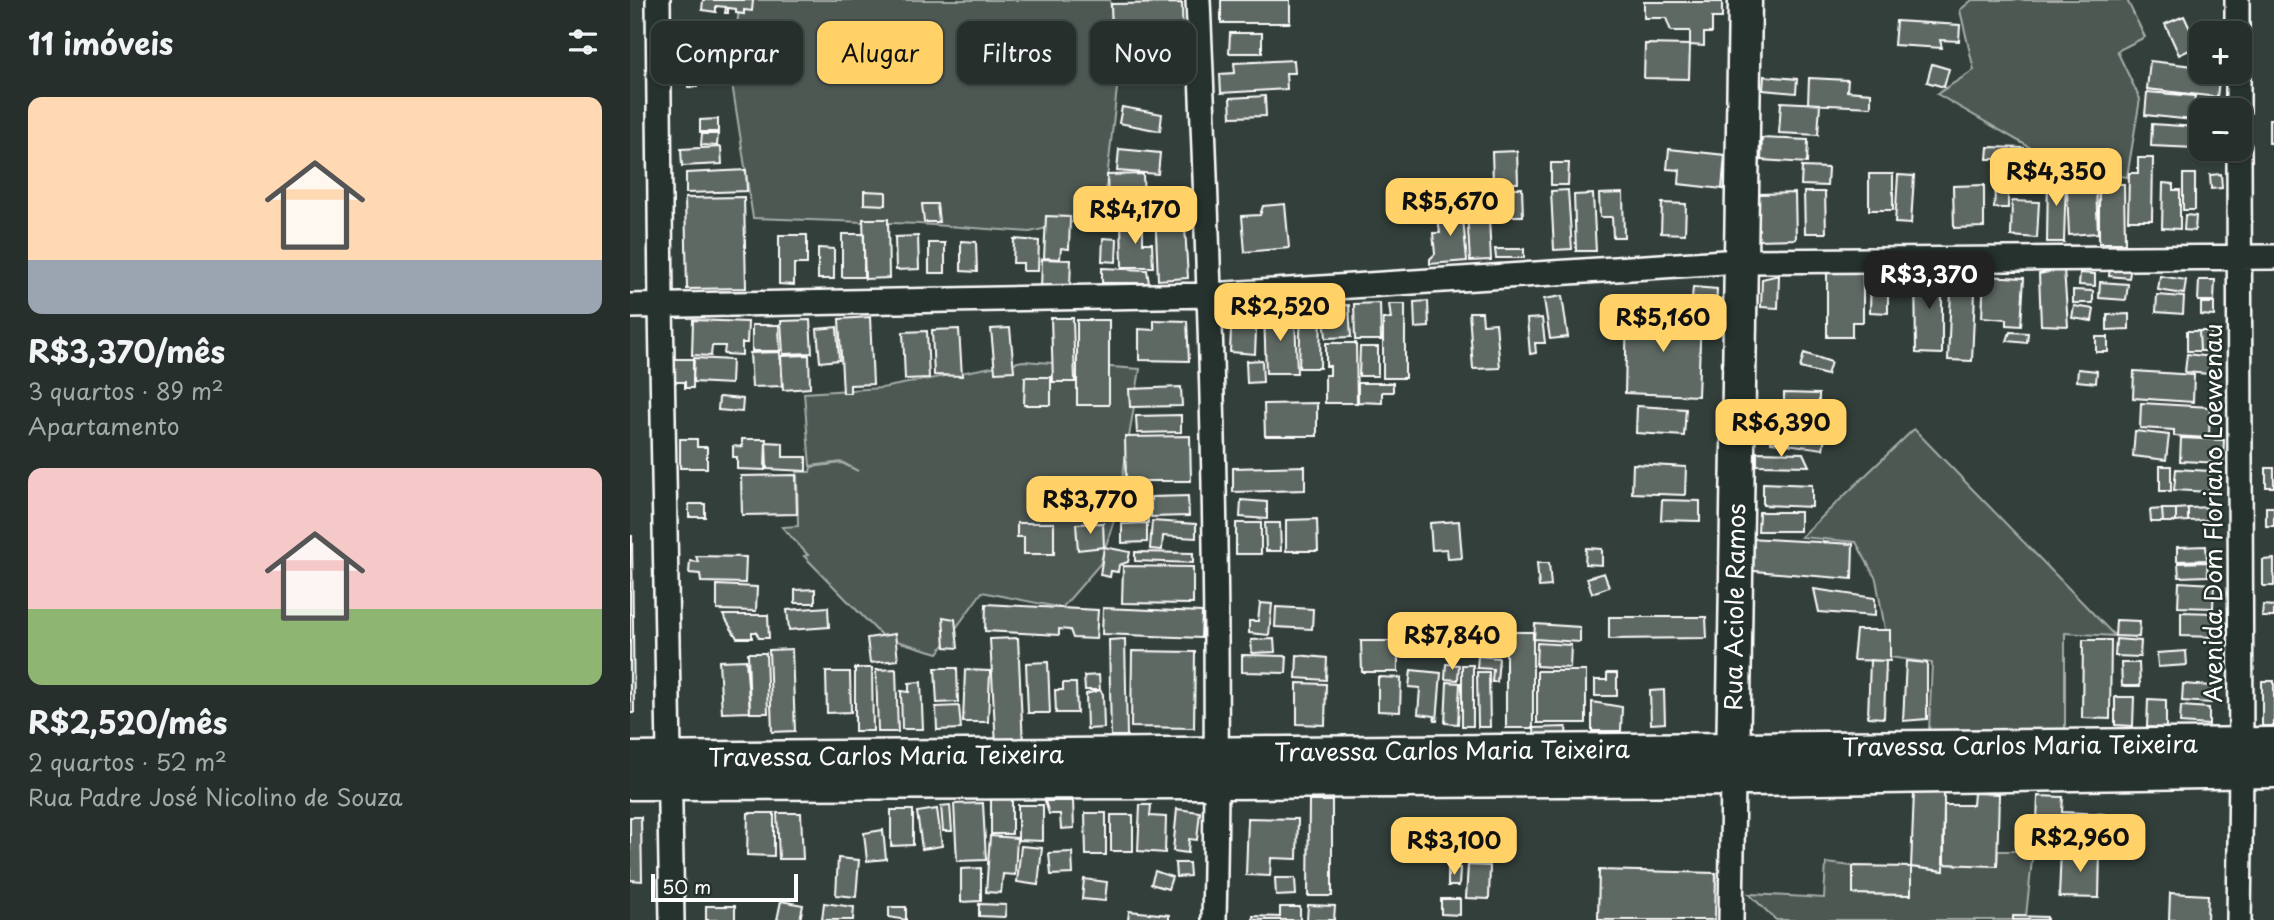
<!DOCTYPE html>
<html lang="pt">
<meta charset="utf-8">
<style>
body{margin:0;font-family:"Playpen Sans",sans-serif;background:#2e3734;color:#f1f3f6;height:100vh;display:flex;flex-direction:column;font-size:26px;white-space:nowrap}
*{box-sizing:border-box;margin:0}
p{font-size:23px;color:#a4a9a9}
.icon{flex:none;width:38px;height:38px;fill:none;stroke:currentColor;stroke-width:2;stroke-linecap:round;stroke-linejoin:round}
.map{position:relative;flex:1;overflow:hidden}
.details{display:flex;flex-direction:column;background:#262f2c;width:630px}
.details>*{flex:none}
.top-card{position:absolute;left:21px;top:21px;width:665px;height:63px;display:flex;gap:14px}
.buttons{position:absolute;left:1559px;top:21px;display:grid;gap:14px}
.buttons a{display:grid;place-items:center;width:63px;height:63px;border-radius:14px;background:#262f2c;box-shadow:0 2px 5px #0004,0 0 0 2px #424a48;font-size:35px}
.scale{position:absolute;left:21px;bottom:18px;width:147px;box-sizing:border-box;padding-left:7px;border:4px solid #fff;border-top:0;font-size:19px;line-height:24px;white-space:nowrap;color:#fff;-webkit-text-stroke:5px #26332d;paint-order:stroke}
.price{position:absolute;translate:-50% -60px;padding:0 16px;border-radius:14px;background:#ffd166;color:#111;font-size:23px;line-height:46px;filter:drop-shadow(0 2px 4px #0008)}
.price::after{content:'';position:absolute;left:50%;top:42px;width:21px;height:16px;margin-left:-10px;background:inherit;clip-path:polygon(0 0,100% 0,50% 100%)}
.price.selected{background:#222;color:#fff}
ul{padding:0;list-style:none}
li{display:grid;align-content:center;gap:14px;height:371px;padding:0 28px}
li span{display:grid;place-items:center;height:217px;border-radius:14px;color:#555}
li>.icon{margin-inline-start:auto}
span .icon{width:126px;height:126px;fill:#fffc;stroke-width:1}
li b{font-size:30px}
h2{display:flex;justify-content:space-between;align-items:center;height:84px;padding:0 28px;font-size:30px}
.pill{padding:0 24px;border-radius:14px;background:#262f2c;box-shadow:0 2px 5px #0004,0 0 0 2px #424a48;font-size:24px;line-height:63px}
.pill.selected{background:#ffd166;color:#111}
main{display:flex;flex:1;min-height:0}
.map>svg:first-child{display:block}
</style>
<main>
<section class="details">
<h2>11 imóveis<svg class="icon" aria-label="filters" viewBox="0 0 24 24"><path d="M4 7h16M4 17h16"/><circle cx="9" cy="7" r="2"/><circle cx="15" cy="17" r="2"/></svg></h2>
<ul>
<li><span style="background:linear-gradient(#ffd9b3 75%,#9aa5b1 0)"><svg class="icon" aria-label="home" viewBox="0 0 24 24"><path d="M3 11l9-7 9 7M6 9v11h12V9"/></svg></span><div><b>R$3,370/mês</b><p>3 quartos · 89 m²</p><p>Apartamento</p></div></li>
<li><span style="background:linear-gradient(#f6c9c9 65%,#8fb573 0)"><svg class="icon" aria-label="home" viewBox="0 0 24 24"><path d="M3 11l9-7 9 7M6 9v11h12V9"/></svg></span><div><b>R$2,520/mês</b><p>2 quartos · 52 m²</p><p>Rua Padre José Nicolino de Souza</p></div></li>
</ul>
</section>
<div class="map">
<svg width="1644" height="920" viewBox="0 0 1644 920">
<rect width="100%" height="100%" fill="#333f3a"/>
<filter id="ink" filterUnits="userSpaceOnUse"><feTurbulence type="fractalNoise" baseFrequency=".0143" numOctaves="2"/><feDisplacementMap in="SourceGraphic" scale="14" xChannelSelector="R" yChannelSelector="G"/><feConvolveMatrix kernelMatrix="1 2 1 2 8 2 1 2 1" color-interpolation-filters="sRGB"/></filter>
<g filter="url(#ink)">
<path fill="#4d5853" stroke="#a6aca9" stroke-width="2" d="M110 0H480L489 70 473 215 400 232 289 224 123 218 101 77Z
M1342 0H1497L1515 37 1487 51 1510 99 1497 177 1432 166 1307 94 1344 70 1330 10Z
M393 361 510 369 487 511 470 564 432 608 352 592 308 653 253 637 174 556 178 555 152 527 168 526 167 472H180L181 467 212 463 228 471 212 462 180 466 174 393 252 388Z
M1284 429 1485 636 1435 633V740L1299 730 1302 663 1260 657 1246 579 1226 542 1171 537Z
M1368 851H1403L1396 916H1383V920H1146L1119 894 1194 898 1196 863 1223 866V894L1280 895 1281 867 1313 871V864L1367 866Z"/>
<path fill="#5f6964" stroke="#fff" stroke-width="2" d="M73 0H123L122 11 114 10V14L106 13V9L98 8V13H95L96 7 86 6V12L72 10Z
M591 0H660V23H591Z
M1014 2H1092V18H1082V33H1074V46L1060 45V31H1041L1036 18H1014Z
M552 3 553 53 524 54V32H482L481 4Z
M1554 16 1568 46 1549 55 1535 24Z
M1266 21 1330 25 1329 41 1310 40 1312 48 1264 45Z
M600 33H632V53H599Z
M520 34 521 54 467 58 465 38Z
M1015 44 1060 45 1059 79 1014 78Z
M57 49H116V68H57Z
M501 57 552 60 550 82 500 79Z
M664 60 665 73H656L657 89 591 93 590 74 605 73 604 63Z
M1520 61 1572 67V72H1590L1587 97 1517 89Z
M1302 64 1319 69 1314 87 1297 82Z
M58 72H68L67 87H58Z
M93 72H102V87H92Z
M1134 76 1167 79 1166 93 1133 90Z
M1179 78 1218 80 1217 91 1241 93V107L1178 104Z
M1517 92 1565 96 1563 111 1572 112V121L1515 115Z
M635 96 636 116 601 117 600 98Z
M1151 102 1190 104 1188 135 1149 133Z
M492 107 532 114 530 131 489 123Z
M88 119V132H70V120Z
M1639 119H1644V143H1639Z
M1522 124 1567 127 1566 148 1521 146Z
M1569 128H1572V149H1592V153H1569Z
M72 134H88L87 146 71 145Z
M1132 138 1178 140 1177 163 1131 160Z
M91 147 92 164 52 166 51 149Z
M1358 147 1394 148V159H1357Z
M489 149 530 153 528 174 487 171Z
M1039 149 1095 155 1092 189 1049 184 1050 170 1037 169Z
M887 151 888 183H863L862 152Z
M1508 158H1523L1522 220H1498L1499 173H1508Z
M921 163H939L938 185H921Z
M1172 167 1198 168 1197 186 1171 185Z
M116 170 117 191 56 193V173Z
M1382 171 1395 172V187L1381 186Z
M513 174 514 204 478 205 477 175Z
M1239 174H1263V210H1239Z
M1418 174H1436L1434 242H1417Z
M1553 174H1565V210H1553Z
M1591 174 1592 188 1581 189 1580 175Z
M1268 175 1284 176 1281 224 1265 223Z
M1533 183 1543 184V190H1550V229L1532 228Z
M1469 184H1494L1495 243H1469Z
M1354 185V227L1324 228 1323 186Z
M861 188H892L893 216H862Z
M1466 188 1468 233 1439 235 1437 189Z
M938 190 942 249 924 250 921 191Z
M234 191 256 192V205L234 204Z
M1174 192H1195L1196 233H1175Z
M1365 192 1378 193V208H1364Z
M993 193 994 237H983L982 217H970L969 194Z
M1165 193 1166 239 1127 240V194Z
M963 194 966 251H946L944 195Z
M114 197 116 288 57 289 55 198Z
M858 197 861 260 840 261 836 198Z
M1382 201 1409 202 1407 238 1381 236Z
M1032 203 1056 204 1055 234 1031 233Z
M292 204H307L309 222H294Z
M655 204 659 248 615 252 612 216 630 215 633 206Z
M832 208 837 261 800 264V259L805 254 803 233H810L807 210Z
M525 209 554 210 558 278 528 280Z
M1555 215 1566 216 1565 231 1554 230Z
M416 216 440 217 439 249 431 248 430 259 414 258Z
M233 219H258L259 278 235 279Z
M513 221V243H522L523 267H492L491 222Z
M212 234H234V277H212Z
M149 235H177V264H164V285L149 284Z
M288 236 289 269 266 270 265 237Z
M473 238 487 239 486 262 472 261Z
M384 239 409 241 408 271H393V263H383Z
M331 241 346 242 347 272 331 271Z
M299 243H315V273H299Z
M188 248 204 249V279H188Z
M865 249H894V258H866Z
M1481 258 1502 261 1499 278 1479 276Z
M412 259 441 260 440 287 421 286V290H411Z
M472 268 517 270 519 283H472Z
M1322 268 1346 270 1342 361 1318 360Z
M1197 269H1233V322H1222V337H1197Z
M1285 269H1312V354L1286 353Z
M1434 269 1438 326 1411 325 1409 274Z
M1450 273 1465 274V286L1449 285Z
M1149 275 1148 308 1131 307 1132 279Z
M1241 276H1258V313L1240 312Z
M1354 276 1394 278 1391 326 1377 325V319L1352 317Z
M1530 276 1556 280 1554 294 1528 290Z
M1569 280H1585L1584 301H1568Z
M1470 282 1498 284 1496 300 1469 298Z
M1063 287 1087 289 1086 311 1061 310Z
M1443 290 1463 291V303H1443Z
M1527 295 1554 297 1553 314 1526 312Z
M932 296 938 337 920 339 914 299Z
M798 301 799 327 785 328 784 302Z
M750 303 751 340H725L724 304Z
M1571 303H1584V316L1571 315Z
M759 304H775V378H753V319H761Z
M719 305 721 337 696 338 693 306Z
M671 306 691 307 690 368H669Z
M1444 306 1464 309 1462 321 1442 318Z
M602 308 627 309 625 354 600 352Z
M839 312H852L853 324 866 323 870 368 843 369Z
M997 312 1071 315 1068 396 995 393Z
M634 313H665L667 373H636Z
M1499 314V329L1477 330V315Z
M240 317 243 384 220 385V393H213L209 319Z
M421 318H443L445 382H423Z
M912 318 915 343H905L906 353 900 354 897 319Z
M63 320 118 322 117 343H112V355L94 354 95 346H82L81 356 62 355Z
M180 320 182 353 153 354 151 321Z
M447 320H479V405H447Z
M524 320 557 321 559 361 509 360V329L524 330Z
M122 325H149L150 351H122Z
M207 327 209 360 190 362 187 329Z
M380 328 384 371 365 372 361 329Z
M329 329 332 376 304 375 302 330Z
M297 331 299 378 275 379 273 332Z
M1557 331H1569L1570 351H1557Z
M1569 331H1581V351H1570Z
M1380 332 1398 333 1397 343 1377 341Z
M1466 337H1478V352H1466Z
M696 343H726L727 403H695V375H700V366H696Z
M730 347H748V376H729Z
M150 352 152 386 122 387 120 353Z
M1174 353 1201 362 1197 375 1170 368Z
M1557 354 1582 357 1580 374 1555 372Z
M179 355 180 388 153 390 151 356Z
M64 358 102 360 101 384 63 382Z
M45 359H63V388H55V382H45Z
M632 360 633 382 617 383 616 361Z
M1448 369 1467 371 1466 383 1447 381Z
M1504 371 1564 375 1563 402 1503 398Z
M395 377H421V405H394Z
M728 383H763V392H752V403L728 402Z
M551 387 552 406 500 407 499 389Z
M1154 393 1189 394V410L1154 409Z
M89 397 113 399 112 412 88 410Z
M687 403V436H635L634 404Z
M1511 403 1580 407 1579 438 1544 436V430L1510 428Z
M1007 406 1056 409 1054 436 1006 433Z
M551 415V432L507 433 506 416Z
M1144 418 1197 426 1193 449 1141 442Z
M1505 431 1539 435 1536 460 1503 456Z
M560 436 561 481H496L495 437Z
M1551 438 1594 440 1593 463 1550 461Z
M50 439H67V447H77V468H50Z
M112 439H136L135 470 107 469V457H103V446L112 447Z
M136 442 153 443V457H176V471L137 469Z
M1127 452 1173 453 1179 466 1127 465Z
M1003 464 1056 467 1055 495 1002 493Z
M675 466V490L603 492V468Z
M1530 466H1541V491H1530Z
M1636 468H1644V487H1636Z
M1546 469 1580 471 1579 492 1544 490Z
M166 475 167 514 112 515 111 476Z
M1133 483 1182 485V507L1133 505Z
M495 493H517L518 523H501V506H495Z
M558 496 559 516 521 517V497Z
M611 500 637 502V519L610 517Z
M1032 500 1070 501V521L1031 520Z
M59 504H75V517H59Z
M1582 507 1583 520 1558 521V508Z
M1636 507H1644V526H1636Z
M1558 508V521L1546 522V509Z
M1532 509 1533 522H1521L1520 510Z
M1532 509H1546V522H1533Z
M1129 512H1170V531H1128Z
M687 519 688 551H656V520Z
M522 521 566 524V538L533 536 532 550 520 549Z
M829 521 832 558 818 559 817 549 802 550 800 523Z
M387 523H424V554H394V537H387Z
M473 523 474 547 448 550 446 524Z
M517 523V542L492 543V524Z
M606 523H631V554H606Z
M635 523H650L651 551H636Z
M0 536H2L4 713H0Z
M1118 538 1223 544 1222 579 1112 570Z
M1576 546 1577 560 1547 561V547Z
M474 547 500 552 498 562 489 565 488 572 481 571 480 577 470 575Z
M956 548 972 549V565L955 564Z
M505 552 563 553V563L505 561Z
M66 556 116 557 115 583 71 582 70 574 59 573 60 561 68 562Z
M1644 559V586H1633V560Z
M1577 562 1578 576 1549 577 1548 563Z
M907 563H919L921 586 909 587Z
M493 566 563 567V604L492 603Z
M974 573 979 587 962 593 957 578Z
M1549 582 1584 584 1583 608 1548 607Z
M87 585 127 587 126 611 87 610Z
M185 589V603H165V590Z
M1184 589 1245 598V616L1189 612Z
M630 603 642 604 639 635 619 633V621H628Z
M356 604 468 610 466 639 443 638 440 630 429 629V635L355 631Z
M1633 605 1644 606V617H1632Z
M198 607 199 627 159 630 157 610Z
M646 607 683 609 682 629 645 627Z
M473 608 572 612 571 638 472 634Z
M1551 612 1586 613 1585 637 1551 636Z
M93 615H138L139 638H129L126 632H122V638H107Z
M313 617 325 619 328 648 315 647Z
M979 617H1076L1077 638 979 639Z
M1486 620 1510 621 1509 637 1485 636Z
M905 624 950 627V642L904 639Z
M1226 630H1260V661L1223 660Z
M876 632H903V728H876Z
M265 634 268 660 240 663 237 638Z
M844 636 872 639 871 652 842 648Z
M388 638 393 745 366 746 360 639Z
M495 639 497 736H481L479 640Z
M644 639 645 652 622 653 621 640Z
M1486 639 1511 641 1510 657 1485 656Z
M1453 640H1481L1480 719 1452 718Z
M731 641H778L779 654H768V672H732Z
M907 643 941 645 940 668 906 666Z
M162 649 165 731 142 732 139 650Z
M502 651 565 652 564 728 501 727Z
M1556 651 1557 665 1528 667 1527 653Z
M118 653H136L138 713H120Z
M612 655 657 656 656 673 612 672Z
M667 655 697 658 696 680 666 678Z
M848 656 869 658 867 682H862L863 669 847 668Z
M116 660 120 712 92 713 89 661Z
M1240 660 1256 661 1254 718 1238 717Z
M1276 661 1297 663V719L1273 721Z
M418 662 420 713H398L396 663Z
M1491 663H1509L1510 686H1492Z
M816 664 829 665 828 680 815 679Z
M832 665H843V726H832Z
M225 668H242L243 731H225Z
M305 668H327L328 702 307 703Z
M266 669 268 732H248L246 670Z
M335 670 360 671 358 722H333Z
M781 670 811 673 807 721H804L805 716 788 714 790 688 779 687Z
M907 671H956V723H907Z
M196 672H220L221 712 197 713Z
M847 672H859L860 727H848Z
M977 673H987V696H965V680H977Z
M469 675 470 690H455L454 676Z
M748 677 771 678 770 712 748 711Z
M1632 681H1644V726H1632Z
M291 682 293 729H272L271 691 279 692V683Z
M817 682 830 683 828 724 815 723Z
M433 683H446L447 713H426L425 690H433Z
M667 683 696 684 695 725 667 724Z
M1553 684 1582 686 1581 703 1552 701Z
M470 690 473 694 474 728 457 729 456 694Z
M1034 690 1035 723 1021 724 1020 691Z
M1485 697H1504L1503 726 1485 725Z
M1518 699 1536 700V728L1517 727Z
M962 702 992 707 991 731H962Z
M329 706 331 729 307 730 306 707Z
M1551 706 1579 708V725L1550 723Z
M936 727 937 740 905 741 904 728Z
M1284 792 1314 793V871L1281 867Z
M1344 793 1369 794 1367 866 1313 864 1314 805H1343Z
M361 796H382V834H361Z
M1408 796 1433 797 1432 812 1474 814 1473 851 1406 849Z
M415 801H443L444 828 431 829 430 814H419Z
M679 801H702V896H678Z
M353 803 356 860 327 861 324 804Z
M320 805 322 831H313L311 806Z
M388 805H413V841L388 840Z
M510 805H521L520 816 536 817 535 853 508 851Z
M307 809 312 846 292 849 287 812Z
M547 809 570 812 567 840 559 839 558 853 543 851Z
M261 810H283V845L261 846Z
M118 813H144V856L117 855Z
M147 813H171L173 859H149Z
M455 813H476V855H456Z
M481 815H503V851H481Z
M0 817H11L12 881 0 880Z
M618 818 668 819 667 859 641 858 640 876 616 875Z
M253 830 256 859 237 861 234 833Z
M360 836 387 838 385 875 373 874 371 893 356 892Z
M391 846 412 848 408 885 387 882Z
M1431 849 1470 850 1469 898 1429 897Z
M442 852 443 874 421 875 419 853Z
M208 858 229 860 226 897 206 895Z
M545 863H559L560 876 546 877Z
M838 865 860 866 859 899 836 898Z
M1223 866 1281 867V895L1223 894Z
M818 867 830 868 829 886H818Z
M351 868V901L331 902V869Z
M969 870 1086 873 1085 920H968Z
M525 871 542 877 538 889 521 884Z
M645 878H665L666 895 646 896Z
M454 879 477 882 475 901 452 899Z
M1540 893 1578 895 1577 920H1539Z
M811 899H830V915L811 914Z
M151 901 173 905 170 920H147Z
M194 903 224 907 223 920H192Z
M349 904 376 905 375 917 349 916Z
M678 905 705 906 704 920H677Z
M76 906H105V920H76Z
M259 907H276V920L259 917Z
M650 907H670V920H623V916L650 917Z
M499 911 539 915V920H498Z
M1383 916 1417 917V920H1383Z"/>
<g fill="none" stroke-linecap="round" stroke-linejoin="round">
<defs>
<path id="street" d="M28 0 31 306 42 920
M568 0C581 306 591 613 584 920
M1607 0V33
M1608 72V110
M0 306 581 295 1110 261 1644 257
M1101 920 1103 779
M1609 920 1611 772 1609 149"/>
<g id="secondary">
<path id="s1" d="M0 759 1644 744"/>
<path id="s2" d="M1103 768 1115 0"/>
<path d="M0 783 587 782 1118 779 1644 771"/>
</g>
</defs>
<use href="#street" stroke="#fff" stroke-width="28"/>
<use href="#secondary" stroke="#fff" stroke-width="37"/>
<use href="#street" stroke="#26332d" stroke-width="23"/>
<use href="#secondary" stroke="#26332d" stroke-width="32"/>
</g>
</g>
<g text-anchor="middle" stroke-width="5" stroke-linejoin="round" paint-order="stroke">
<g font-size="24" fill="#fff" stroke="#26332d">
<text transform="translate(1584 513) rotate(-90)" y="8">Avenida Dom Floriano Loewenau</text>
<text dy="8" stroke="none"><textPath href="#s2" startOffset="161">Rua Aciole Ramos</textPath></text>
<text dy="8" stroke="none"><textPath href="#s1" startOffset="1390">Travessa Carlos Maria Teixeira</textPath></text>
<text dy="8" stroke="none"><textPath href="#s1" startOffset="822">Travessa Carlos Maria Teixeira</textPath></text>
<text dy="8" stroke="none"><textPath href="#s1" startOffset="256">Travessa Carlos Maria Teixeira</textPath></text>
</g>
</g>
</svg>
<div class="buttons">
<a>+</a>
<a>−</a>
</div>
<div class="scale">50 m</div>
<b class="price" style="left:1426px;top:208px">R$4,350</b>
<b class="price" style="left:820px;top:238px">R$5,670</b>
<b class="price" style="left:505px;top:246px">R$4,170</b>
<b class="price selected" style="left:1299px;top:311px">R$3,370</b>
<b class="price" style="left:650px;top:343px">R$2,520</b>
<b class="price" style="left:1033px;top:354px">R$5,160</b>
<b class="price" style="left:1151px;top:459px">R$6,390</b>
<b class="price" style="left:460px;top:536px">R$3,770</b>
<b class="price" style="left:822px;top:672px">R$7,840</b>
<b class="price" style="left:1450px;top:874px">R$2,960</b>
<b class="price" style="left:824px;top:877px">R$3,100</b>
<div class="top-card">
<a class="pill">Comprar</a>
<a class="pill selected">Alugar</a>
<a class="pill">Filtros</a>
<a class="pill">Novo</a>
</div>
</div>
</main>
